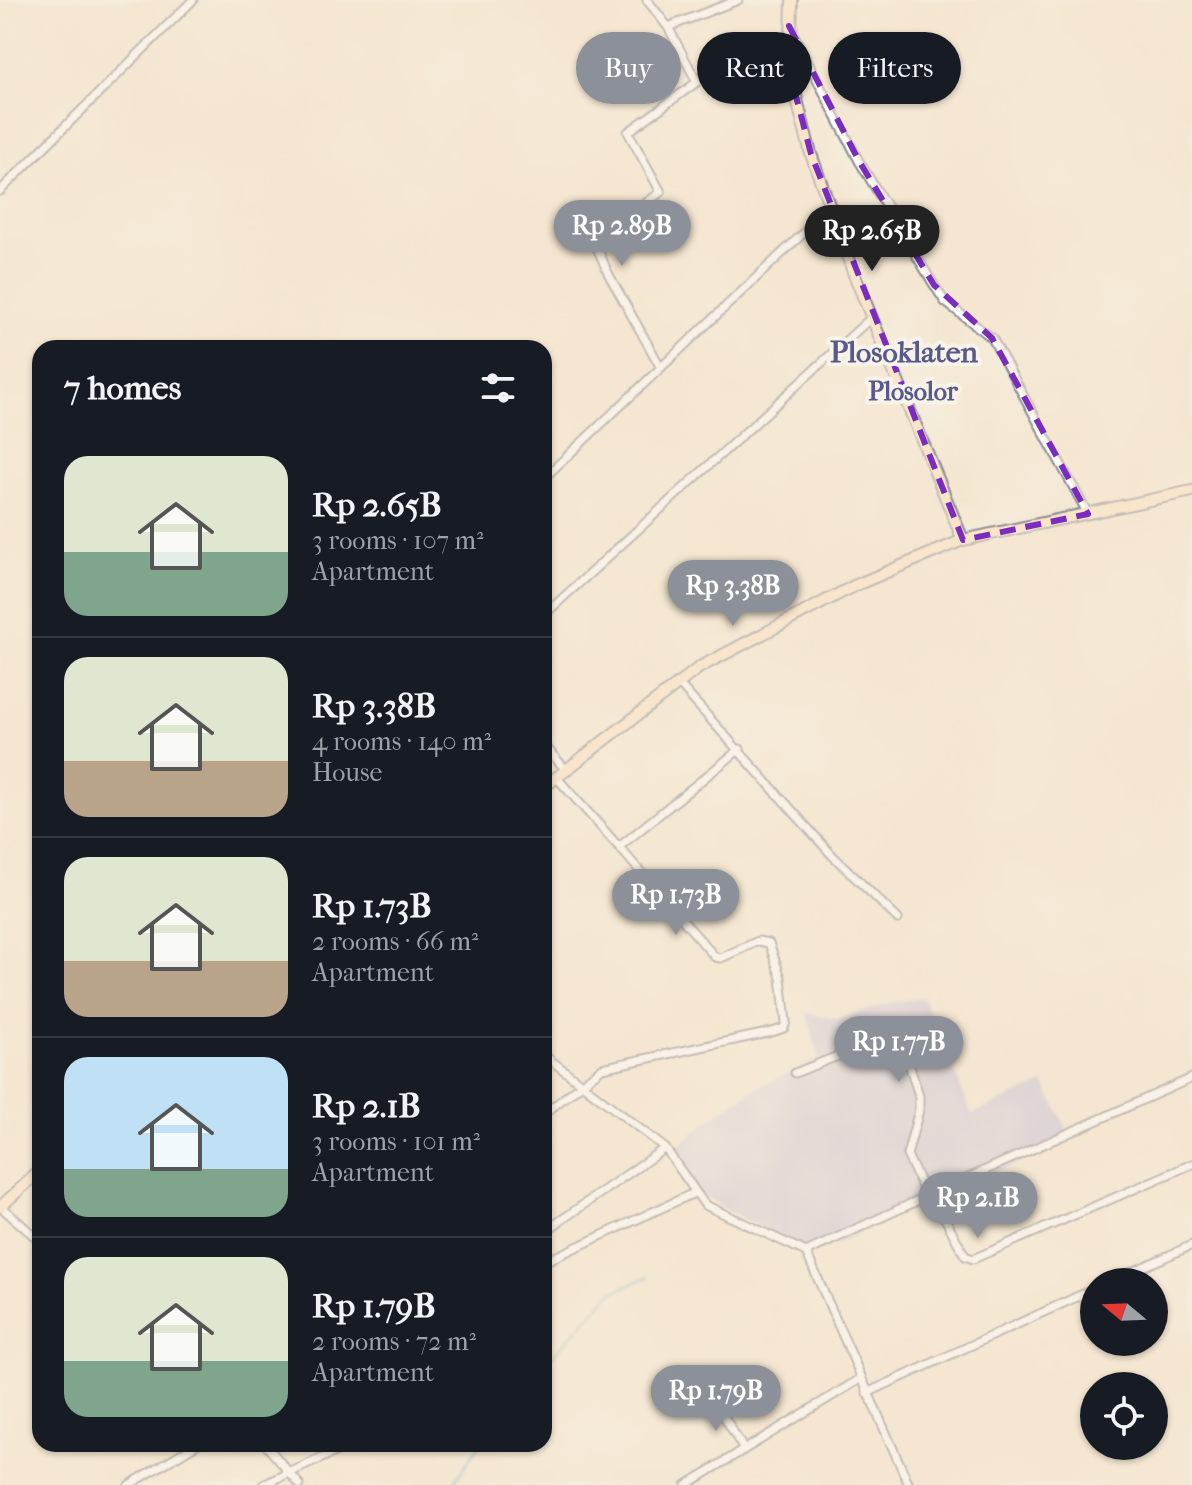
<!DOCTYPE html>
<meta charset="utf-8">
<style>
body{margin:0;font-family:"IM FELL French Canon",serif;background:#20242c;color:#f1f3f6;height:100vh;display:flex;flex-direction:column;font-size:30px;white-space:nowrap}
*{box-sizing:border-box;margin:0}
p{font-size:26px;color:#9ea1a6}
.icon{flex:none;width:44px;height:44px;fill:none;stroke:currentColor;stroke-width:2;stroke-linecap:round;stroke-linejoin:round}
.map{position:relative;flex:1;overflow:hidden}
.side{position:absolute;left:32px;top:340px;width:520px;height:1112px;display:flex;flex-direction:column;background:#171b24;border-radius:24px;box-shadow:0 2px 6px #0004}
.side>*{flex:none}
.banner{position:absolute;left:576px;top:32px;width:496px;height:72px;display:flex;gap:16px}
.needle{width:52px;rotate:289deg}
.tools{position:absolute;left:1080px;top:1268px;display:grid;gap:16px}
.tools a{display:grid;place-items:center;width:88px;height:88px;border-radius:50%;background:#171b24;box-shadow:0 2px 6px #0004;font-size:40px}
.price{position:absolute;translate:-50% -68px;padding:0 18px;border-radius:28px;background:#8c9099;color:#fff;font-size:26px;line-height:52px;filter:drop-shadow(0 2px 4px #0008)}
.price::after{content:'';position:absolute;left:50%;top:48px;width:24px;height:18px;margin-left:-12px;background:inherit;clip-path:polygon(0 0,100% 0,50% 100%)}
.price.current{background:#222;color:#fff}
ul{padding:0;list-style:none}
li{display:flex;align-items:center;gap:24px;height:200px;padding:0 32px}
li+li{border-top:2px solid #363941}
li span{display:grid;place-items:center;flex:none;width:224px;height:160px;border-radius:24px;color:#555}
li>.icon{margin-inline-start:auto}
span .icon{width:96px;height:96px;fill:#fffc;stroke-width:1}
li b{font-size:34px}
h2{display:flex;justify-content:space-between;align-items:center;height:96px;padding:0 32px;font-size:34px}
.pill{padding:0 28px;border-radius:36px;background:#171b24;box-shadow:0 2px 6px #0004;font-size:28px;line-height:72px}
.pill.current{background:#8c9099;color:#fff}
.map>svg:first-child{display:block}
</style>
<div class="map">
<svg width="1192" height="1485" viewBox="0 0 1192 1485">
<rect width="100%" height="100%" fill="#f7f3e8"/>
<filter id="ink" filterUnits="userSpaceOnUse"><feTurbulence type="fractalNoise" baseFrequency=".0125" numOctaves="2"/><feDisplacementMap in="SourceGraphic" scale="16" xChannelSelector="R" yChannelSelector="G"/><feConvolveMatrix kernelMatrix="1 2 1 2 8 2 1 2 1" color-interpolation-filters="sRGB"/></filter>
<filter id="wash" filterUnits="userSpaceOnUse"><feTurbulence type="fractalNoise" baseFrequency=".006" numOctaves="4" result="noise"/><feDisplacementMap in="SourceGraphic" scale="32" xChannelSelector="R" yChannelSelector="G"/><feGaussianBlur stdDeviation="1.8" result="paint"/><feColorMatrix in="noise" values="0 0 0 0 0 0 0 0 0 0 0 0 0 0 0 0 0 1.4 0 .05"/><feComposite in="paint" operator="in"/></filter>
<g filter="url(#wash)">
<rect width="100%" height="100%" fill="#f4e6d0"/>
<path fill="#c3c1db" d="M923 998 972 1114 1044 1083 1072 1139 812 1254 723 1208 698 1191 673 1151 709 1120 758 1087 819 1059 807 1013 837 1019 889 1003Z"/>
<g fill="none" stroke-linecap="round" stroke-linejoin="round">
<path stroke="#49a7c8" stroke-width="2" d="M544 1365 612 1292 648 1277
M452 1485 480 1444"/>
</g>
</g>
<g filter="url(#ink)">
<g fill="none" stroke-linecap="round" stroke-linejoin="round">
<defs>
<path id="street" d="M647 0 668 27 697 82 628 132 661 192 594 241 609 275 660 366
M668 27 738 0
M793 33 859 161 934 285 945 302 992 338 1088 514
M0 191 193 0
M544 478 829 209
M544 615 872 317
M678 683 832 855 898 919
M544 745 566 770
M557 778 619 847 740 749
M544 1055 665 1148 705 1205 806 1252 909 1485
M795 1073 893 1034 900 1035 919 1096V1110L907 1155 927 1197
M544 1114 602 1068 772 1032 784 1028 786 1022 781 978 769 943 758 941 721 958 715 957 619 847
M932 1194 1192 1078
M1 1207 40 1241
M544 1232 665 1148
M806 1252 932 1194 965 1256 973 1259 1192 1164
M544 1262 694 1193
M1110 1282 1192 1245
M867 1393 1094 1289
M715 1401 744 1450
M265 1444 300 1485
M129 1485 197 1444
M263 1485 352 1444
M686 1485 860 1379"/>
<path id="secondary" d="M792 0 790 73 811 154 853 272 963 540
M544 787 700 667 856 585 963 540 1192 491
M0 1207 40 1171"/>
</defs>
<use href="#street" stroke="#888a97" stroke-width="11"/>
<use href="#secondary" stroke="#888a97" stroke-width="14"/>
<use href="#street" stroke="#fff" stroke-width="7"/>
<use href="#secondary" stroke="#fee5c5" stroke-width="10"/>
</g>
</g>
<path d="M0 0H1192V1485H0ZM789 26 859 161 934 285 992 338 1088 514 963 540 811 154 790 73Z" fill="#f4e6d0" fill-opacity=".55" fill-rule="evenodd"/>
<path fill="none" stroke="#7b2cbf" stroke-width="6" stroke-dasharray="16 10" stroke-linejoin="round" d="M789 26 859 161 934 285 992 338 1088 514 963 540 811 154 790 73Z"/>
<g text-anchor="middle" stroke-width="8" stroke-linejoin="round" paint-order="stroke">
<g font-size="26" font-weight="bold" fill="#59598c" stroke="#f7f3e8">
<text x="913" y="400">Plosolor</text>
</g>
<g font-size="30" font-weight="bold" fill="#59598c" stroke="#f7f3e8">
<text x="904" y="362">Plosoklaten</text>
</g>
</g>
</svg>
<div class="tools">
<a><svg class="needle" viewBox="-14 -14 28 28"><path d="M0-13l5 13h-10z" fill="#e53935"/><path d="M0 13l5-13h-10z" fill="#9ea1a6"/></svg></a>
<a><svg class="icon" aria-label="locate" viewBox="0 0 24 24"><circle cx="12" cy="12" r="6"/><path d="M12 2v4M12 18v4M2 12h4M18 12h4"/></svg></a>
</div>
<b class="price" style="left:622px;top:268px">Rp 2.89B</b>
<b class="price current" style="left:872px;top:273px">Rp 2.65B</b>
<b class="price" style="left:733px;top:628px">Rp 3.38B</b>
<b class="price" style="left:676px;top:937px">Rp 1.73B</b>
<b class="price" style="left:899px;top:1084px">Rp 1.77B</b>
<b class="price" style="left:978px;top:1240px">Rp 2.1B</b>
<b class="price" style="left:716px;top:1433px">Rp 1.79B</b>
<div class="banner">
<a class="pill current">Buy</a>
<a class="pill">Rent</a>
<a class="pill">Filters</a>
</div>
<section class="side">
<h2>7 homes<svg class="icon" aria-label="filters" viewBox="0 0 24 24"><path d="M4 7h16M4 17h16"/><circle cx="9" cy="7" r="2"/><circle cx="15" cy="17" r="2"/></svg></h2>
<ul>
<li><span style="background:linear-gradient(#dfe7d0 60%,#7fa58c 0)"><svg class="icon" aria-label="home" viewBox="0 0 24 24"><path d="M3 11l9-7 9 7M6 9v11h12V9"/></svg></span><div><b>Rp 2.65B</b><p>3 rooms · 107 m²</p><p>Apartment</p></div></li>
<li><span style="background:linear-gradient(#dfe7d0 65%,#b9a48a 0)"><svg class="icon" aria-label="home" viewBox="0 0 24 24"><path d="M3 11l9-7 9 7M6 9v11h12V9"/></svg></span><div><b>Rp 3.38B</b><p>4 rooms · 140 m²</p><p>House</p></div></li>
<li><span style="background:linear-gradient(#dfe7d0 65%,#b9a48a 0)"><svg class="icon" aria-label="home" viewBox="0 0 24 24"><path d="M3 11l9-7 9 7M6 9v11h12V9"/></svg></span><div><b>Rp 1.73B</b><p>2 rooms · 66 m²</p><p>Apartment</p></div></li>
<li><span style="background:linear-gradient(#bfe0f5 70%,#7fa58c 0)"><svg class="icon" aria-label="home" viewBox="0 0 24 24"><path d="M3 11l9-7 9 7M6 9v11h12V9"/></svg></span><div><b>Rp 2.1B</b><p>3 rooms · 101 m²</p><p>Apartment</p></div></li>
<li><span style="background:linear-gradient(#dfe7d0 65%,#7fa58c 0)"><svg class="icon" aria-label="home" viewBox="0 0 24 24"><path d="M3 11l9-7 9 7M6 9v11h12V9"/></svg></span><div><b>Rp 1.79B</b><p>2 rooms · 72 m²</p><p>Apartment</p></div></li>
</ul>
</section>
</div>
